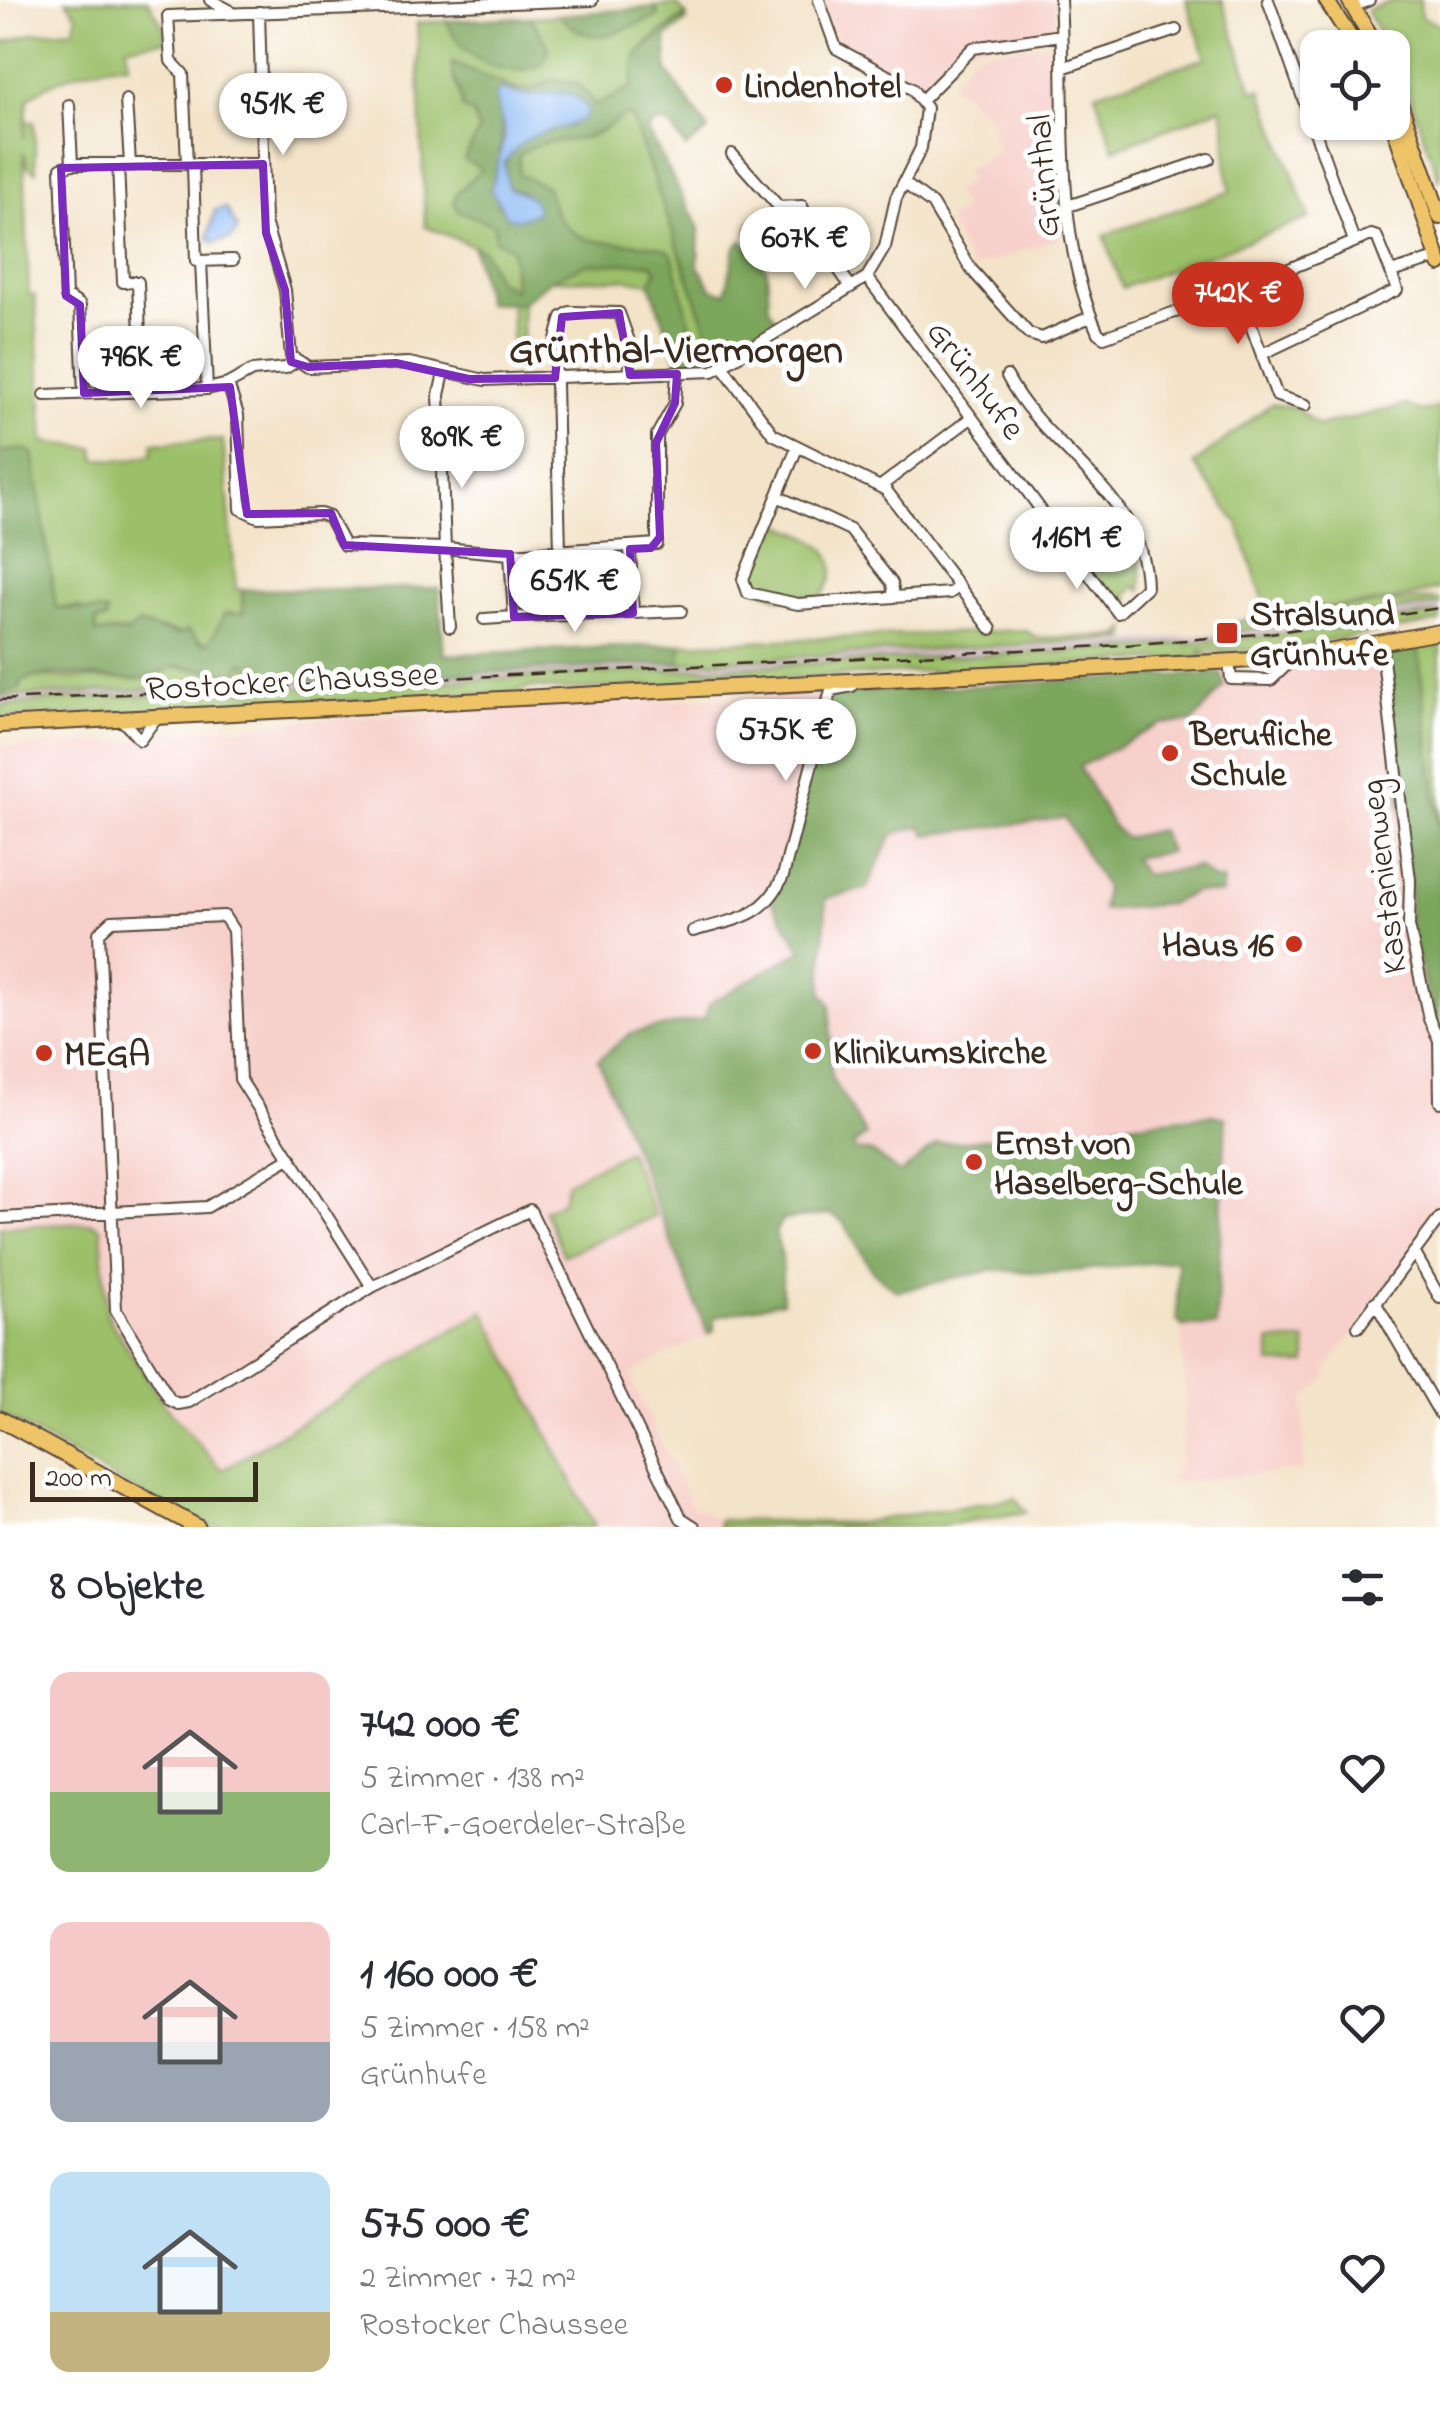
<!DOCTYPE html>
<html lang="de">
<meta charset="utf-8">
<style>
body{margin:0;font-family:"Indie Flower",sans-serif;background:#f2f2f3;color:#2b2b33;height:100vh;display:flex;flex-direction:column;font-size:38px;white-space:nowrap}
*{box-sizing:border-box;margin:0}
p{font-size:32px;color:#7c7c81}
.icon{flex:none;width:55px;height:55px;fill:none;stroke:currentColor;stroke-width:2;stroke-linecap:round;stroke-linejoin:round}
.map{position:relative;height:1527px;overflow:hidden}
.sheet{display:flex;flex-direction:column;background:#fff;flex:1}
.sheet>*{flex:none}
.tools{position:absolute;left:1300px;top:30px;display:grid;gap:20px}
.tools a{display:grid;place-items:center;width:110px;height:110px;border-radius:20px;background:#fff;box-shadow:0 2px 8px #0004;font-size:50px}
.scale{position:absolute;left:30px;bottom:25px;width:228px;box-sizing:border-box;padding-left:10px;border:5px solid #3b2a1e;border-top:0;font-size:28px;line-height:35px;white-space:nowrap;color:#3b2a1e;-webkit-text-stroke:8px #fff;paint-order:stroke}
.price{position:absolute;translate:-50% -85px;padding:0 22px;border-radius:35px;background:#fff;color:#222;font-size:32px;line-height:65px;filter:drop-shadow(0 2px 5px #0008)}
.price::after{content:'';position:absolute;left:50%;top:60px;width:30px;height:22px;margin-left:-15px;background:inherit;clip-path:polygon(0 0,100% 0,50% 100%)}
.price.current{background:#c8321e;color:#fff}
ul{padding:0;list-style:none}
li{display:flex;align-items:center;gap:30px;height:250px;padding:0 50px}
li span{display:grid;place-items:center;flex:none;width:280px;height:200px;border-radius:20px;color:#555}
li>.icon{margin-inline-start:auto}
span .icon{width:120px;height:120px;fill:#fffc;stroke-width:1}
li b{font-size:42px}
h2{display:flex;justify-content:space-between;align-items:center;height:120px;padding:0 50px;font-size:42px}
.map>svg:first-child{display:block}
</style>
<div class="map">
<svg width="1440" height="1527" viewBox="0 0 1440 1527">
<rect width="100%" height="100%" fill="#fff"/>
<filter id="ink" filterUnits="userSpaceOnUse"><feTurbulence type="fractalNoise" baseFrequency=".01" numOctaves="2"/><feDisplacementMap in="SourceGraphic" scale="20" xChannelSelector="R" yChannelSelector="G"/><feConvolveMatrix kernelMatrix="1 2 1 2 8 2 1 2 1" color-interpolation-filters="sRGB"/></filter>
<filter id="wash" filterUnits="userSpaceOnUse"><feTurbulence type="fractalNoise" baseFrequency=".0048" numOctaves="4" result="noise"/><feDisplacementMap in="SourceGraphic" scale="40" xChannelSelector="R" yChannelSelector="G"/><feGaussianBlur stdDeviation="2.25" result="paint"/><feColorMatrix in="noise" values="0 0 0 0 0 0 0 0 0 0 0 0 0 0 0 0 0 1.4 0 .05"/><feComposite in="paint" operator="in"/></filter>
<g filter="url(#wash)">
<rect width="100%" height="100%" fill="#f3e3c8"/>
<path fill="#f7d0cb" d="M823 0H1054L1056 29 964 48 952 67 922 92 837 45Z
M1051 44V198L1060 238 973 268 946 220 964 209 954 193 969 181 963 170 997 153 990 118 951 83 975 52Z
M1382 654 1440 1040V1218L1327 1368V1376L1303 1401V1470L1167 1483 1180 1463 1185 1401 1177 1260 1053 1273 993 1270 897 1291 873 1272 843 1222 831 1214 782 1220 775 1233 782 1256V1301L714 1317V1331L633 1372V1384L691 1505 719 1520V1527H595L484 1311 222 1470 168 1410 112 1324 107 1313 101 1228 92 1223 0 1227V747L139 740 174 732 412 713 1280 670Z"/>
<path fill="#d2bec2" d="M1317 50 1318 123H1317L1295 59Z
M1440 605V613L1394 620 1137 648 61 699 0 706V697L1149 640 1308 625Z"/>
<path fill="#9cbf69" stroke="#6c7444" stroke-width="2.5" d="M66 0H148L164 28 165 41 126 46 129 64C98 64 52 78 28 99L24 138 26 121 34 122 36 172 28 167 24 152 29 295 35 296 44 442 94 448 96 459 128 460 152 454 153 443 223 440 236 589 242 590 244 614 225 613 210 643 165 629 96 633V621L79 607 56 608 33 454 0 452V44L33 33 73 30 77 15Z
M1186 0H1222L1253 91 1261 89 1309 218 1122 288 1104 235 1231 191C1222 164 1230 136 1221 108L1114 149 1095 93 1206 58Z
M1398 0H1420L1421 17 1440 25V182L1392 48 1387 47 1366 10Z
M676 4 686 15 648 42 631 116 718 360 679 365 650 283 624 279 550 280 522 303 523 368H513L511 303H486L473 246 425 226 417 23 622 12Z
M1271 404 1294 407 1318 426 1407 405 1421 412 1440 407V588C1388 606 1320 610 1265 605L1238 524 1194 464Z
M1119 519C1135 535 1144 569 1141 591L1135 586 1126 596 1130 600 1122 602 1106 593 1074 549Z
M772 521C809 536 854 550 822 596L780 598 752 586 751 577Z
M1429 599 1440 600V605L1227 632 1226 625 1262 616Z
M1440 613V622L1274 650 1201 651 1202 656 1250 655 567 690 531 687 514 693 0 718V706L61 699 1137 648 1313 631Z
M1127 629 1126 639 680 663 681 644 1025 630 1037 638 1118 636Z
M1440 641V838L1418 646Z
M247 663 249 684 0 697V693L20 689 21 681 31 677 134 679 154 677 173 667 228 672Z
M628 1151 655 1216 564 1255 544 1210 563 1201 567 1182Z
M92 1223 101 1228 107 1313 112 1324 168 1410 222 1470 484 1311 595 1527H210L145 1497 0 1413V1227Z
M1270 1341H1306V1364H1270Z
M1016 1498 1026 1512 932 1527H719V1520L857 1523Z"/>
<path fill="#7da65d" stroke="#5c683e" stroke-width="2.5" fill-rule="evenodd" d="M656 7 658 17C614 30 595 53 559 15Z
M686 15 687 21 666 38 667 71 709 130 686 148 669 124 655 123 648 131 699 228 698 266 712 289 726 293 735 247 742 240 767 270 769 307 778 324 733 349 711 341 632 117 624 116C611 125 597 136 580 139 556 143 540 139 519 155V175L546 186C551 195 551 207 557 215 585 259 633 232 671 252L701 364 679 365 650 283 657 270 650 263 587 264 550 280 522 303H486L473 246 484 251 497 280 514 289 512 249 495 240 494 225 459 211 454 203 456 194 482 169 464 160 479 131 473 114 462 108C463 91 450 77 452 63L514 89 530 90 556 79 578 84 596 105 631 88 637 54ZM503 89 528 99 544 98 571 126C538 130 493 145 508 187L523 192 498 206C488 159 514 145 495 94Z
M531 17 549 48 543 64C504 81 461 59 447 21Z
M25 449 33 453 56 608 107 612 106 620 96 621V633H127L138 624 177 635 188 630 200 642 209 643 225 613H243L242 590 439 588 444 655 681 644 680 663 249 684 246 663 240 664V675L235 677 228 672C212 672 187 665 174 667 160 670 152 679 137 679 102 679 55 667 22 681L20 689 0 693V452Z
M1418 646 1440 838 1439 1040 1409 926 1410 880 1382 654Z
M1221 673 1224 686 1193 722 1161 724 1079 767 1113 827 1125 838 1160 830 1169 852 1133 858 1144 875 1198 867 1214 880H1223L1221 894 1195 892 1169 904 1102 910 1105 887 1065 818 926 835 922 826 893 834 866 889 826 898 822 992 830 1004 831 1077 866 1135 853 1145 855 1150 874 1153 900 1174 936 1144 1212 1115 1226 1118 1216 1326H1182L1177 1320V1260L1053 1273 993 1270 897 1291 873 1272 843 1222 831 1214 782 1220 775 1233 782 1256V1301L714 1317V1331L708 1334 598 1060 631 1033 704 1019 710 1003 802 950 772 902 830 693Z"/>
<path fill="#88b8f4" stroke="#627189" stroke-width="2.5" d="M503 89C538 108 568 75 588 110L584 119C547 137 532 125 504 163L508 187C521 194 535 193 537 212L517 220 506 216 491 189 505 135 495 94Z
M226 208 238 229 231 239 213 243 208 238 215 210Z
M792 220 798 228C782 238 766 236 748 235L750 223 772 221 776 224Z"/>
</g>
<g filter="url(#ink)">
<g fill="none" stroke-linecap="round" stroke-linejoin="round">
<defs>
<path id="minor" d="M210 0 229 10
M1060 0C1067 109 1052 231 1098 333L1104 337 1238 290 1371 235 1377 237 1391 272 1440 257
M1268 0 1354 241
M1353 7 1369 0
M259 12 265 222 285 290 291 356 308 367 409 363 485 380 713 371 867 277 885 247 896 198 921 148 926 108 912 89 836 48 819 0
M1062 68 1176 30
M126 100 130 164
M922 100 973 48 1061 35
M69 105 72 164
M732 154 779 207 802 206 813 233 851 287
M187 163 183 74 171 61 168 16 592 0
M118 164 123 282H138L142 391
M193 165 196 261 233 260
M904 183 932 204 971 269 1029 334 1042 338 1090 317
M1068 206 1209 159
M201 261 207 389
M867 277 1118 613 1146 587C1145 493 1045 451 1007 376
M1238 290 1277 396 1306 405
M1262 354 1397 290 1391 272
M295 362 286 368 252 371 228 384 238 415 241 509 258 517 320 514 329 517 344 545 445 548 439 395 444 373
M723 367 773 434 886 490 991 629
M84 393 80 305 66 296 61 168 72 164H263
M45 395 207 389 228 384
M797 448 743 579 748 593 798 604 950 593 958 587
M881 486 971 418
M777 496 850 530 892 583 894 597
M1069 548 1120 510
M560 551 555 343 562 317 570 312 619 313 629 341 630 375
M510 554 514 617 633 613 630 549
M633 613 681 611
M484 619 514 617
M450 627 445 548 510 554 657 544V435L675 403 677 374
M1381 643 1410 880 1409 926 1429 1019 1439 1040 1440 1102
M1229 662 1231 679 1271 680 1294 658
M121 719 140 740 156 718
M693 931C735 919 764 919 783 876L831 690 852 686
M0 1218 207 1207 291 1157
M1414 1252 1440 1298
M372 1287 240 1079 233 930 224 916 112 921 99 933 116 1310 170 1400 178 1404 189 1402 372 1287 530 1210 681 1518 695 1527
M1375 1302 1440 1414
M1358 1327 1440 1218"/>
<path id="major" d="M1326 0 1357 48
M1349 0 1377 48
M1392 80 1440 217
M1392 121 1440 264
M0 725 1294 658 1440 632"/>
<path id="highway" d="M0 1419 197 1527"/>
</defs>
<use href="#minor" stroke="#574638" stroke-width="14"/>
<use href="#major" stroke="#574638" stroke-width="18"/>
<use href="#highway" stroke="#574638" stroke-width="19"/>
<use href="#minor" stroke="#fff" stroke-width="10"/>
<use href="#major" stroke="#efc469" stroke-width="14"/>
<use href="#highway" stroke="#efc469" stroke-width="15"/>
<path stroke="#3b2a1e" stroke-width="2.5" stroke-dasharray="15 8" stroke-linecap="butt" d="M0 700 1125 645 1270 633 1440 608"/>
</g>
</g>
<path fill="none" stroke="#7b2cbf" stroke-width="8" stroke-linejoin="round" d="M263 164 266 233 285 290 291 362 308 367 396 363 469 379 555 378 562 317 619 313 630 375 677 374 675 403 656 443 660 537 651 548 630 549 633 613 514 617 510 554 344 545 331 513 247 514 230 387 84 393 80 305 66 296 61 168Z"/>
<g fill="#c8321e" stroke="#fff" stroke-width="4">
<circle cx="724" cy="85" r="10"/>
<rect x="1215" y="621" width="24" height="24" rx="5"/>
<circle cx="1170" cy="753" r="10"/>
<circle cx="1294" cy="944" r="10"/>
<circle cx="813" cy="1051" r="10"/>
<circle cx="44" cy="1053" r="10"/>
<circle cx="974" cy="1162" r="10"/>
</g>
<g text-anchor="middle" stroke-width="10" stroke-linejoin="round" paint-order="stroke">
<g font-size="35" font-weight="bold" fill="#3b2a1e" stroke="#fff" text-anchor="start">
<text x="744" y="97">Lindenhotel</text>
<text x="1250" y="625">Stralsund<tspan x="1250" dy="40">Grünhufe</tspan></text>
<text x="1190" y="745">Berufliche<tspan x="1190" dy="40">Schule</tspan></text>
<text x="1274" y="956" text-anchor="end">Haus 16</text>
<text x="833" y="1063">Klinikumskirche</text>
<text x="64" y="1065">MEGA</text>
<text x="994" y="1154">Ernst von<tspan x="994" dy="40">Haselberg-Schule</tspan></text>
</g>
<g font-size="35" fill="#3b2a1e" stroke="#fff">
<text transform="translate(1042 176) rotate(-94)" y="12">Grünthal</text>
<text transform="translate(977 379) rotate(53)" y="12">Grünhufe</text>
<text transform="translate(292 680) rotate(-3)" y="12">Rostocker Chaussee</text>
<text transform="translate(1382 877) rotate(-97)" y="12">Kastanienweg</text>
</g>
<g font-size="40" font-weight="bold" fill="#3b2a1e" stroke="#fff">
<text x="676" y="362">Grünthal-Viermorgen</text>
</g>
</g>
</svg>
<div class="tools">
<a><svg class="icon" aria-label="locate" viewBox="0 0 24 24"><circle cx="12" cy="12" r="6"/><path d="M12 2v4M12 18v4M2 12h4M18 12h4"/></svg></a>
</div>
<div class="scale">200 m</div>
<b class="price" style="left:283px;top:158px">951K €</b>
<b class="price" style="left:805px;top:292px">607K €</b>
<b class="price current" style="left:1238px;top:347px">742K €</b>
<b class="price" style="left:141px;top:411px">796K €</b>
<b class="price" style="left:462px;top:491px">809K €</b>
<b class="price" style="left:1077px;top:592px">1.16M €</b>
<b class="price" style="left:575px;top:635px">651K €</b>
<b class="price" style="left:786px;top:784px">575K €</b>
</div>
<section class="sheet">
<h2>8 Objekte<svg class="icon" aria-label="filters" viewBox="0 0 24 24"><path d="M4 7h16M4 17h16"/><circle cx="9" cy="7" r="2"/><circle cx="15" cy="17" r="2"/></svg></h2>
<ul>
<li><span style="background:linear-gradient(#f6c9c9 60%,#8fb573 0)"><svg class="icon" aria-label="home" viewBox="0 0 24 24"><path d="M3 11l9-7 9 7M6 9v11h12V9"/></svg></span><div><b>742 000 €</b><p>5 Zimmer · 138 m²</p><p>Carl-F.-Goerdeler-Straße</p></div><svg class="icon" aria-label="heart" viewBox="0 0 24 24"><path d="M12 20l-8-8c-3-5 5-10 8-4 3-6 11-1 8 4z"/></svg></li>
<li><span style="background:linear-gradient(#f6c9c9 60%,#9aa5b1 0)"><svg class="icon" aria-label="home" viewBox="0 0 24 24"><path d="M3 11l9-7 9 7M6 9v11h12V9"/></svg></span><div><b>1 160 000 €</b><p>5 Zimmer · 158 m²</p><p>Grünhufe</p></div><svg class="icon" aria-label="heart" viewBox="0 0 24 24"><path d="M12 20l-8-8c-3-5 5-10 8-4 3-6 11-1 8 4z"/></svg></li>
<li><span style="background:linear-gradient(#bfe0f5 70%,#c2b280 0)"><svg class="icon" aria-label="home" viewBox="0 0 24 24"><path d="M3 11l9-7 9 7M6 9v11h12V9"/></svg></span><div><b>575 000 €</b><p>2 Zimmer · 72 m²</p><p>Rostocker Chaussee</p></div><svg class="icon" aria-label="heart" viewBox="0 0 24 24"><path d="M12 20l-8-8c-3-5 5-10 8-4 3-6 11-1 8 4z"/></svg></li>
</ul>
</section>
